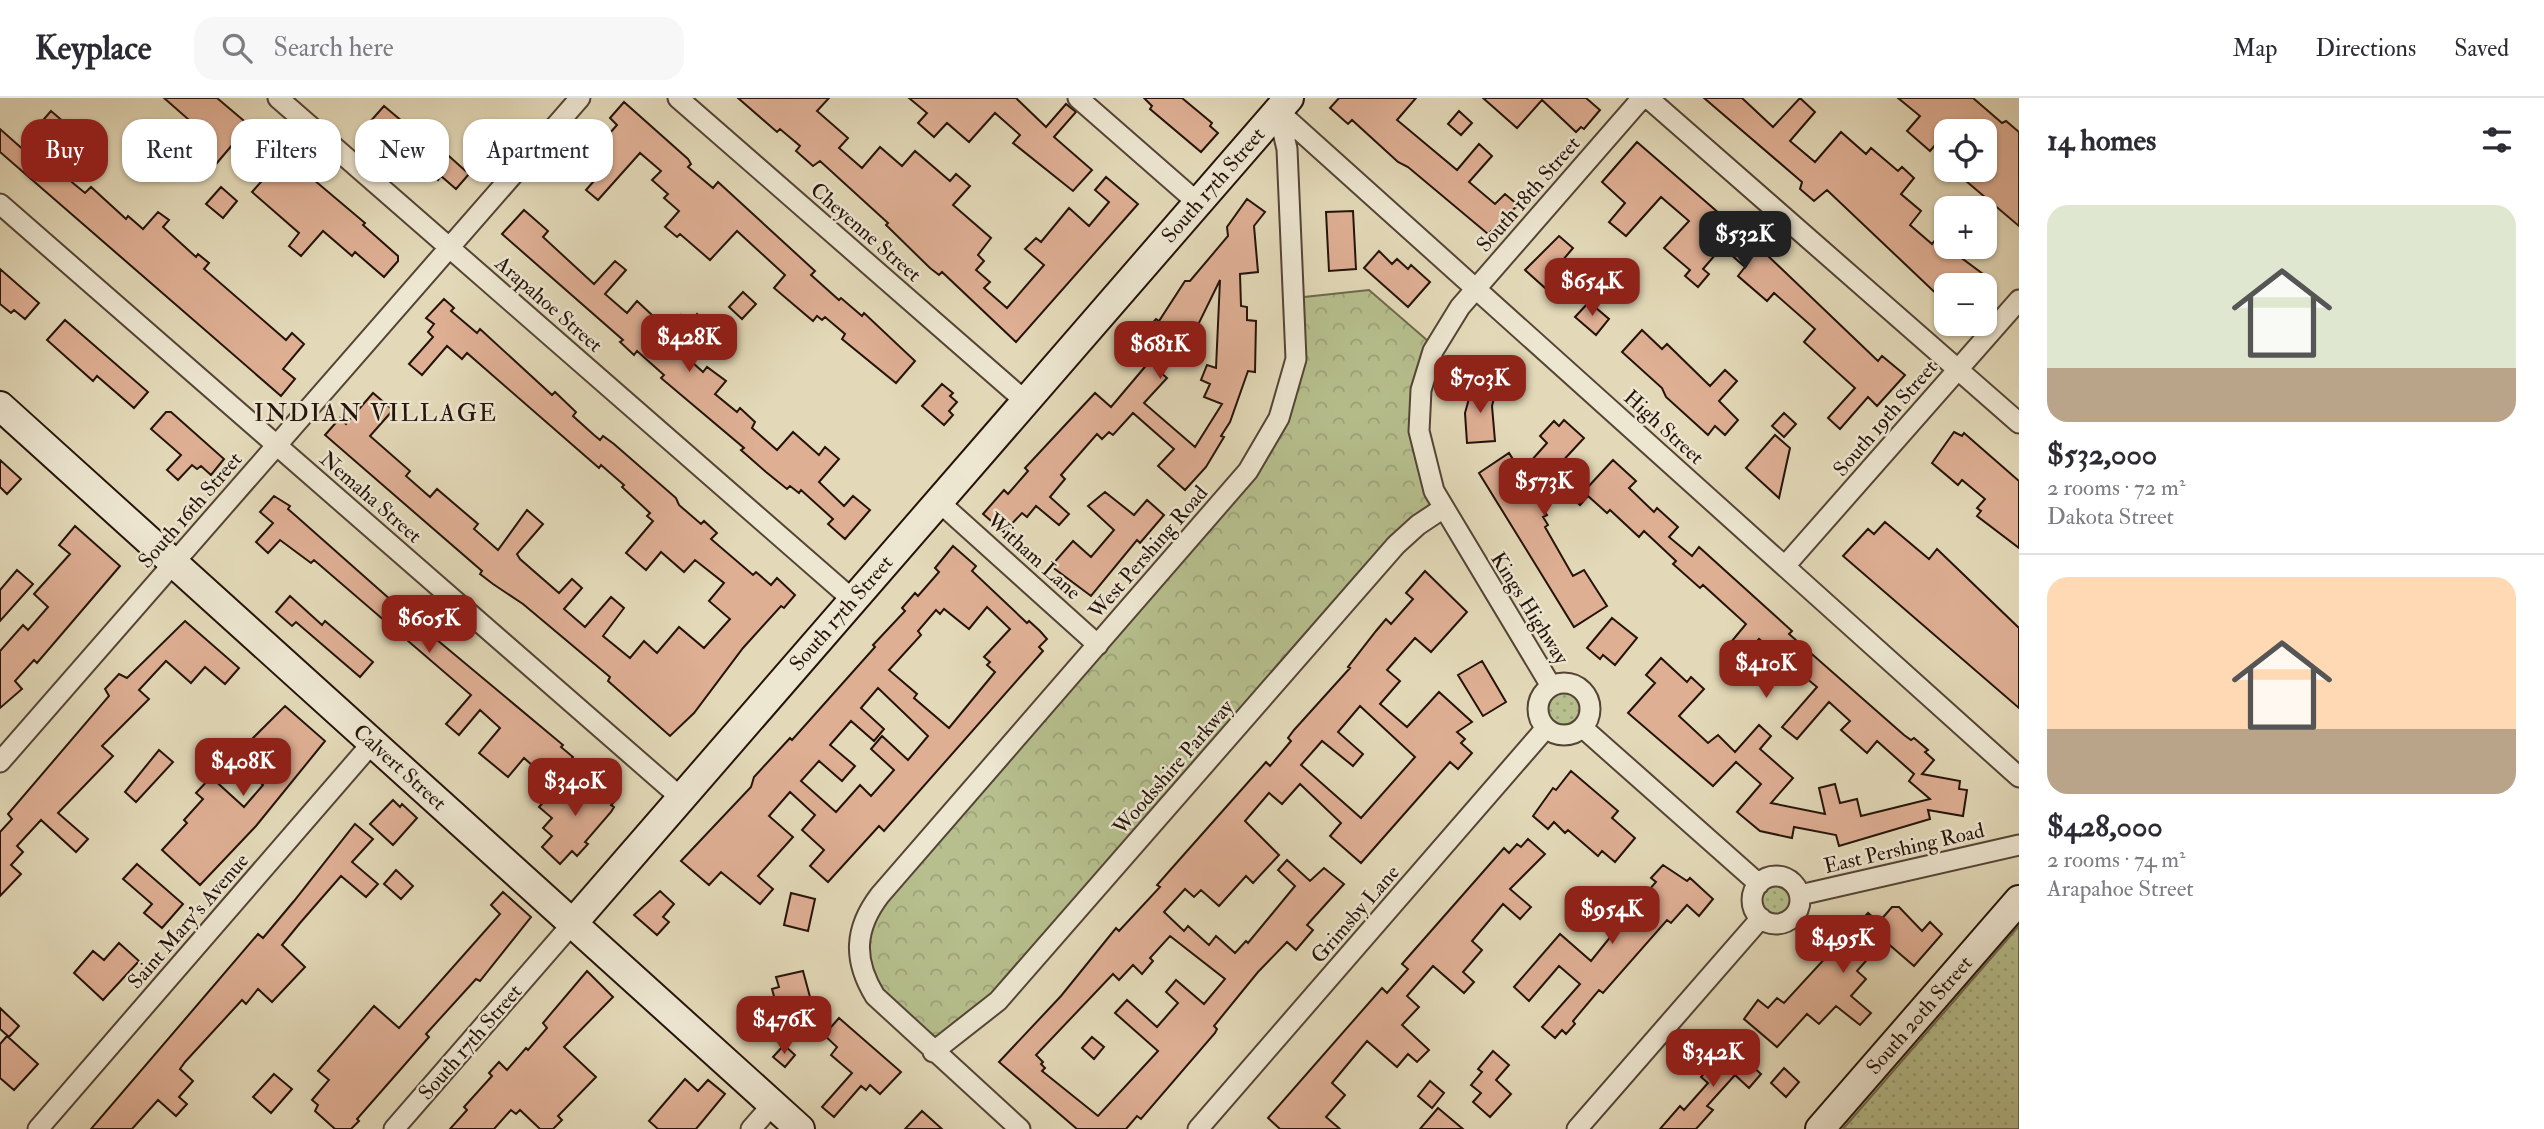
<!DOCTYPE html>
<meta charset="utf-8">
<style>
body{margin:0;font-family:"IM FELL Double Pica",serif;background:#f7f7f7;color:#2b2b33;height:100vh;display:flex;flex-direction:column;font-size:26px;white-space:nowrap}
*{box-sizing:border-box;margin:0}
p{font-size:23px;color:#7c7c81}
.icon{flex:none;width:38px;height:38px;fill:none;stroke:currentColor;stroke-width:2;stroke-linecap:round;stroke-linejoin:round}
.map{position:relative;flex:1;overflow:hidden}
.side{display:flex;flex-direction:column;background:#fff;width:525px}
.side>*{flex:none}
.banner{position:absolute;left:21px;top:21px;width:665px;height:63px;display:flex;gap:14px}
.fabs{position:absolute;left:1934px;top:21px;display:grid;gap:14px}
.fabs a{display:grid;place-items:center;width:63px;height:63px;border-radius:14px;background:#fff;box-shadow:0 2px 5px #0004;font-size:35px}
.price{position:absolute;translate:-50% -60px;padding:0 16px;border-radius:14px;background:#8f2418;color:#fff;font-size:23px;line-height:46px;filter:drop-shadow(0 2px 4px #0008)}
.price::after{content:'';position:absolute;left:50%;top:42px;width:21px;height:16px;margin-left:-10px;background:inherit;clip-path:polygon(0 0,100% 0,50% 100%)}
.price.on{background:#222;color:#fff}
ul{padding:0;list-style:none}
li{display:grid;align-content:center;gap:14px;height:371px;padding:0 28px}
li+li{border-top:2px solid #e1e1e2}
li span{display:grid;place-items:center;height:217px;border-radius:21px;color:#555}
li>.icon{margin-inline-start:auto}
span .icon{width:126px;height:126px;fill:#fffc;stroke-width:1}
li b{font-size:30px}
h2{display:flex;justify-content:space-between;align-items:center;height:84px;padding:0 28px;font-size:30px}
.chip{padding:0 24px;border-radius:21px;background:#fff;box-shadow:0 2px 5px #0004;font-size:24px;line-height:63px}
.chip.on{background:#8f2418;color:#fff}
header{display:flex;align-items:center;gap:42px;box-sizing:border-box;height:98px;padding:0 35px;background:#fff;border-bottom:2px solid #e1e1e2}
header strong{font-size:33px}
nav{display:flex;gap:38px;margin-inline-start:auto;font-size:24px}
.search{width:490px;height:63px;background:#f7f7f7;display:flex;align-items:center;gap:18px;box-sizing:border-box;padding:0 24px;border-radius:21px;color:#7c7c81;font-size:26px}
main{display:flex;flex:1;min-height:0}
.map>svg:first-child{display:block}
</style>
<header>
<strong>Keyplace</strong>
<div class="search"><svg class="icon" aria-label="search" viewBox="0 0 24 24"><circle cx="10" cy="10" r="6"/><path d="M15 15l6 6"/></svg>Search here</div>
<nav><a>Map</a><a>Directions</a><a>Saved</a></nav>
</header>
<main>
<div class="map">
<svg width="2019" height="1031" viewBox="0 0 2019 1031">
<defs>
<pattern id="grass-dots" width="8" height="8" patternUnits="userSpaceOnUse" patternTransform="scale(1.75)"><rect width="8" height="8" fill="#b6bf8d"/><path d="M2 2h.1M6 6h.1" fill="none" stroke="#9ca378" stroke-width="1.8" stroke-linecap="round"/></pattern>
<pattern id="forest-crowns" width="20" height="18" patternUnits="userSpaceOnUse" patternTransform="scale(1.75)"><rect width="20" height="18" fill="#b6bf8d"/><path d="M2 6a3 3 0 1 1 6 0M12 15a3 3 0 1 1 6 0" fill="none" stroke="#9ca378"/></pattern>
</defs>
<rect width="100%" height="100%" fill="#e3d9b8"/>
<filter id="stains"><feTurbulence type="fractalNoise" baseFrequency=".00286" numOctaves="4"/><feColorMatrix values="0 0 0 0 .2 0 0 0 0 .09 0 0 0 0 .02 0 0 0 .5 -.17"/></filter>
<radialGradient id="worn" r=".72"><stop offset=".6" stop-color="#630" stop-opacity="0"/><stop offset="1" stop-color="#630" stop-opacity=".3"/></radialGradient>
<path fill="url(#grass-dots)" stroke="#6e694c" stroke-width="2" d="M1546 610a17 17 0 1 1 34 0a17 17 0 1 1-34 0Z
M1759 802a17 17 0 1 1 34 0a17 17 0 1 1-34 0Z
M2019 828V1031H1843Z"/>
<path fill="url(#forest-crowns)" stroke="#6e694c" stroke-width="2" d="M1369 192 1435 249 1421 292 1434 393 1430 418 998 903 933 954 875 898 863 823 1076 573 1279 320 1295 200Z"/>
<path fill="#dfaf94" stroke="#25130a" stroke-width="2" fill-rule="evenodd" d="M164 0H217L365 125 363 127 398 158V163L384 179 355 154 352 158 323 133 301 158 289 148 299 135 252 94 268 76 233 46 211 72 177 43 181 39 176 35 188 21Z
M738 0H829L817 13 848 40 839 50 862 70 880 49 902 68 915 53 950 83 956 76 970 88 953 107 991 140 978 157 984 163 976 172 990 184 984 190 1007 210 1044 167 1025 151 1036 140 1041 144 1069 110 1089 128 1109 104 1095 92 1106 79 1138 106 1016 244 942 174 939 177 930 170 886 127 888 125 820 63 813 68 796 53 800 48 780 31 777 34Z
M909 0H1016L1046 29 1066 6 1076 14 1054 39 1092 72 1073 93 1013 45 1020 37 995 15 969 44 947 25 934 39 918 25 927 15Z
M1144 0H1182L1212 25 1210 28 1218 35 1201 54 1150 11 1152 8Z
M1339 0H1416L1397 22 1457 72 1479 46 1492 58 1469 84 1495 106 1505 96 1518 107 1488 136 1408 69 1398 64 1352 22 1348 26 1330 10Z
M1483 0H1586L1600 12 1584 31 1581 29 1576 34 1542 2 1517 30Z
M1704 0H1742L1773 29 1800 0 1815 14 1790 43 1815 64 1841 34 1866 56 1871 50 1898 73 1902 69 1914 80 1901 96 1921 113 1910 127 1932 146 1936 141 1987 179 1980 187H1946V205L1827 92 1814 103 1800 91 1802 84Z
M1898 0H1973L2002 25 2006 23 2019 34V128L1953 72H1984V33H1968L1956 23 1930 53 1907 33 1920 18Z
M624 4 688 61 691 66 688 69 713 90 718 84 815 173 811 177 839 202 841 200 862 218 864 215 915 263 896 285 842 241 845 236 825 219 822 222 817 218 813 223 774 190 785 177 737 133 710 162 680 136 677 139 665 129 679 113 664 100 668 96 652 82 661 73 640 55 598 102 586 92 609 66 594 53 617 27 610 20Z
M384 8 409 29 412 25 469 76 456 91 441 78 438 82 419 66 422 62 395 39 391 44 369 25Z
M51 13 65 25 58 32 82 54 62 76 85 95 91 89 126 121 128 118 143 131 158 114 169 122 163 129 196 159 198 156 209 165 204 171 286 242 292 235 304 246 283 271 295 281 281 298 0 54V31L26 54 44 33 38 28Z
M1459 13 1472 25 1461 37 1448 26Z
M1637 44 1766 156 1878 263 1882 258 1905 277 1877 308 1868 299 1840 331 1828 320 1855 290 1804 244 1815 231 1774 195 1767 203 1738 178 1745 169 1722 149 1703 171 1709 176 1698 189 1685 178 1690 172 1664 150 1689 123 1661 99 1626 138 1609 124 1625 105 1602 84Z
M221 89 237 103 223 120 206 106Z
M1247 101 1265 114 1254 128 1258 174 1240 176 1241 208 1247 209V222L1256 223 1255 274 1248 273 1230 324 1221 338 1224 339 1206 369 1185 392 1158 368 1174 351 1133 315 1113 337 1109 334 1102 341 1097 336 1061 377 1065 381 1050 399 1069 416 1059 427 1036 408 1027 419 1022 415 1004 434 983 416 1004 392 1008 396 1028 373 1025 370 1095 295 1111 309 1149 264 1167 280 1144 305 1195 349 1222 306 1204 299 1210 286 1201 282 1207 267 1216 270 1220 182 1196 231 1160 269 1136 243 1156 221 1159 223 1185 183H1190L1228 138 1227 129Z
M524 112 548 133 543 139 594 186 615 163 626 172 605 196 627 215 637 203 668 232 681 217 690 225 697 216 709 226 683 256 703 274 707 269 726 283 715 296 737 314 740 310 755 324 752 330 777 352 793 334 819 357 825 349 839 361 819 384 844 408 853 398 870 412 845 441 828 426 833 421 801 392 799 395 790 388 787 391 766 374 741 352 744 350 661 280 664 277 637 253 634 257 620 244 623 242 502 136Z
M1353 113 1356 171 1329 173 1326 114Z
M1559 138 1573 150 1557 169 1570 180 1554 198 1525 172Z
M1379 153 1392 166 1397 161 1408 171 1411 167 1430 184 1408 209 1364 170Z
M0 171 39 205 25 221 14 212 11 215 0 206Z
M743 194 756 206 742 221 729 209Z
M444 201 454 210 451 213 477 235 480 231 552 297 555 294 576 314 573 318 594 337 600 342 603 338 614 346 676 400 679 407 701 426 704 423 717 435 711 441 753 477 756 474 771 487 777 480 795 497 784 510 781 508 743 550 694 615 670 638 608 583 610 579 523 506 493 486 480 476 482 473 325 337 340 320 346 326 373 295 393 312 370 338 410 373 406 378 430 399 437 391 478 426 474 431 498 452 527 412 543 426 517 456 520 461 559 495 572 481 582 490 564 511 585 529 611 499 624 510 603 538 630 560 644 543 657 555 679 529 704 550 730 521 709 503 724 485 695 462 684 474 661 454 646 472 626 455 653 423 647 418 650 415 622 389 624 387 601 367 599 370 467 255 462 261 447 248 422 277 409 266 433 239 428 234 434 226 426 220Z
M1589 204 1609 221 1596 237 1575 219Z
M65 222 148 294 134 310 97 278 93 283 47 242Z
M1642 232 1662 251 1667 246 1710 288 1725 272 1737 283 1719 303 1738 322 1725 337 1715 328 1708 337 1666 299 1662 290 1622 254Z
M942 286 953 295 950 298 957 304 949 313 953 317 944 327 922 308Z
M1473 286 1496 292 1492 308 1495 343 1467 345 1465 315Z
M166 314H171L224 361 211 377 201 368 197 371 192 367 178 382 167 372 181 357 151 331Z
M1784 315 1796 326 1784 339 1772 328Z
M1564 322 1584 340 1559 367V401H1537L1547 417 1543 419 1548 427 1545 429 1573 478 1584 472 1607 508 1574 529 1479 375 1509 355 1521 374 1547 345 1540 338 1554 323 1559 328Z
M1954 334 1962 338 1964 335 2019 383V450L1977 418 1981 413 1977 410 1985 401 1962 382 1958 387 1932 365Z
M1775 337 1790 350 1779 400 1746 370Z
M0 362 21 381 7 396 0 389Z
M1613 362 1636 383 1629 390 1654 414 1657 410 1678 429 1669 439 1692 458 1699 449 1792 533 1789 536 1904 637 1911 642 1914 640 1928 652 1925 654 1934 662 1922 676 1960 683 1959 691 1967 692 1963 718 1928 712 1930 721 1839 748 1836 737 1794 729 1792 740 1760 733 1737 714 1761 686 1736 664 1713 688 1628 615 1655 585 1646 577 1661 560 1687 584 1691 579 1704 591 1679 618 1708 645 1718 637 1735 654 1759 627 1771 638 1760 651 1793 680 1771 705 1825 716 1819 690 1835 686 1840 705 1857 701 1861 718 1930 701 1909 683 1914 676 1877 643 1867 655 1841 632 1850 623 1829 604 1797 641 1782 629 1817 589 1759 541 1746 556 1731 544 1746 526 1703 487 1700 490 1673 466 1676 463 1644 433 1639 439 1610 412 1607 415 1588 398 1580 407 1569 397 1580 384 1587 390Z
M1105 394 1134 417 1147 402 1164 417 1140 445 1137 442 1091 498 1051 468 1073 443 1091 459 1114 432 1088 408Z
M274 398 290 408 288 411 296 418 418 526 563 647 561 649 573 659 551 684 524 660 508 679 479 655 500 630 480 612 459 637 446 626 471 597 314 462 311 465 280 442 268 455 256 444 273 425 260 414Z
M1885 424 1929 461 1937 451 2019 530V610L1843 458 1868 431 1874 436Z
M75 428 120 468 37 565 34 562 15 583 22 591 0 610V553L23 527 28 532 48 509 34 496 70 456 59 447Z
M953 448 976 468 972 473 1027 525 1029 523 1040 533 1047 541 1039 549 1043 553 884 733 879 728 828 784 810 768 824 752 802 732 815 717 790 694 769 718 793 739 758 778 773 791 760 806 721 774 709 787 681 763 751 689 754 679 790 640 792 642 875 549 873 547 905 513 902 510 915 495 918 498 939 474 935 470ZM987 509 1010 531 984 559 990 564 987 567 995 574 949 630 914 600 917 596 889 572 921 537 918 533 936 512 940 516 944 511 969 531ZM878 590 928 638 908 662 882 638 871 651 894 672 871 698 860 687 836 714 801 683 819 663 842 683 855 668 830 647 851 623 874 643 884 631 861 610Z
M17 472 33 486 0 523V492Z
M1425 473 1467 514 1431 554 1415 540 1387 572 1400 583 1380 606 1407 629 1439 594 1472 624 1457 634 1465 641 1461 645 1472 655 1458 671 1450 664 1361 765 1330 738 1341 725 1300 686 1282 706 1269 695 1245 723 1279 757 1253 785 1246 778 1219 808 1201 792 1194 799 1185 791 1164 814 1184 833 1188 828 1209 847 1216 838 1235 855 1246 843 1248 845 1295 788 1278 772 1287 762 1310 783 1324 770 1344 786 1307 827 1313 832 1296 852 1287 844 1258 874 1214 928 1217 931 1215 935 1141 1021 1137 1018 1126 1031H1077L999 964 1061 898 1116 830 1119 833 1160 789 1157 787 1172 770 1266 664 1270 668 1291 643 1288 640 1294 632 1350 570 1348 569 1376 533 1386 521 1391 526 1413 501 1406 495ZM1360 608 1415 659 1361 720 1301 667 1322 643 1353 668 1363 656 1338 634ZM1170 838 1225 881 1204 906 1176 882 1166 894 1178 905 1157 929 1127 902 1115 915 1158 953 1098 1018 1042 973 1045 970 1041 966 1043 964 1036 957 1113 876 1119 882 1133 867 1142 876 1153 863 1150 860Z
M290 498 322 527 325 523 373 564 360 579 296 524 292 528 276 514Z
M1612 520 1637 540 1615 567 1603 557 1600 561 1587 550Z
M185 523 239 570 225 586 205 569 191 585 166 563 139 592 149 601 102 648 113 658 58 715 88 741 76 754 41 722 17 748 23 754 11 767 21 776 0 798V734L12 721 8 716 109 598 105 591 119 576 127 580Z
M1482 563 1506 604 1483 618 1458 577Z
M285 608 325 643 256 728 200 787 162 752 187 725 184 722 203 701 196 695 211 679 244 709 263 687 248 673 264 654 251 642Z
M159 652 173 664 136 704 125 694Z
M1571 673 1618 713 1612 720 1635 740 1615 764 1602 753 1598 758 1568 732 1565 735 1554 724 1548 731 1533 718 1553 690 1556 692Z
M563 683 583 700 595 687 597 689 601 685 618 700 611 707 614 709 611 714 585 744 588 746 577 758 572 753 560 766 542 749 552 738 543 730 552 720 539 709Z
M393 702 400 709 402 706 417 720 393 747 370 726Z
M355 726 373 741 352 764 378 786 366 799 341 778 300 825 282 847 305 869 272 904 258 891 246 906 242 902 185 964 180 971 193 983 179 999 187 1006 176 1018 158 1002 132 1031H91L258 836 263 840 294 803Z
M1528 741 1545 756 1510 791 1531 809 1520 821 1503 806 1472 843 1482 852 1463 874 1474 884 1464 895 1433 868 1407 898 1419 909 1402 927 1429 952 1417 964 1408 956 1397 969 1367 943 1332 985 1345 997 1326 1019 1340 1031H1280L1268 1020 1382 890 1387 895 1408 871 1402 866 1504 750 1509 755 1517 746 1521 749Z
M137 766 183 806 162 830 144 815 152 806 123 781Z
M1663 767 1687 783 1690 780 1713 801 1699 818 1687 807 1671 825 1667 822 1603 895 1599 892 1573 923 1575 926 1566 936 1562 932 1555 940 1542 929 1580 886 1559 868 1529 903 1514 889 1560 836 1591 863 1612 837 1591 819 1602 806 1622 823 1656 784 1651 780Z
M396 772 413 788 401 801 384 786Z
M660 793 674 806 663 819 669 824 657 837 634 817Z
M503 794 531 819 480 883 476 881 426 936 429 939 357 1021 359 1023 351 1031H335L315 1013 318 1007 312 1002 329 982 318 973 374 908 399 930 500 816 491 807Z
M791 795 815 801 808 833 784 827Z
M1892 809H1899L1922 833 1930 824 1942 836 1914 868 1885 843 1880 847 1857 873 1866 881 1851 898 1871 915 1860 927 1836 908 1819 926 1807 916 1777 949 1744 921 1758 902 1768 910 1777 900 1784 905 1830 855 1827 853 1845 833 1849 836 1868 815 1879 824Z
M119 845 139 863 103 902 74 875 93 853 104 862Z
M587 873 613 899 564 949 596 979 558 1018 562 1022 553 1031H540L520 1012 516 1016 511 1012 494 1031H450L467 1012 464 1009 492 978 489 975 499 964 507 972 526 950 528 952 547 930 543 925Z
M803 873 813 910 773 921 768 904 775 902 772 891 779 889 776 879Z
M0 910 19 928 9 939 0 931Z
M839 920 901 974 880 996 870 987 866 992 861 988 834 1019 822 1009 852 975 831 957 837 949 824 937Z
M7 938 38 966 14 992 0 980V946Z
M1092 939 1104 949 1094 961 1082 950Z
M784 947 795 957 785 969 773 959Z
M1729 947 1761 976 1749 990 1735 977 1707 1008 1713 1012 1696 1031H1660L1680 1008 1684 1012 1708 985 1701 979Z
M1493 953 1509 967 1496 982 1511 996 1490 1019 1473 1004 1481 995 1471 987 1482 974 1478 971Z
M1784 970 1799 984 1786 999 1771 985Z
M274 976 292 991 271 1015 253 999Z
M685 981 698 993 708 982 725 996 696 1031H658L649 1023Z
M1430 983 1444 995 1432 1010 1418 998Z
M1438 1010 1463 1031H1420Z
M922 1013 942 1031H905Z"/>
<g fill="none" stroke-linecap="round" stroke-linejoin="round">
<defs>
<path id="street" d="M278 0 853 502
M678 0 1025 303
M1078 0 1198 105
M1648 0 2019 325
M1278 13 2019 679
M0 106 680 699
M938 403 1098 547
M1785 468 2019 202
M1538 611a26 26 0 1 1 52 0a26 26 0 1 1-52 0Z
M1551 588 1434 393 1419 333 1421 292 1433 253 1460 209 1642 0
M1583 630 1759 786
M0 664 580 0
M1752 802a24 24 0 1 1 48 0a24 24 0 1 1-48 0Z
M1800 797 2019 747
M933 954 998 903 1396 447 1418 427 1442 411
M38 1031 373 644
M394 1031 573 825
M751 1031 773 1006
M1020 1031 875 898C853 862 854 831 880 797L1248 373 1279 320 1296 261 1287 51 1278 13
M1198 1031 1546 630
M1577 1031 1761 820"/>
<path id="secondary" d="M0 308 800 1031
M573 825 1289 0
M1820 1031 2019 802"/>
</defs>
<use href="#street" stroke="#544436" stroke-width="23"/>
<use href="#secondary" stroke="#25130a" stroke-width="32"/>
<use href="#street" stroke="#ede6d1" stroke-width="19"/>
<use href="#secondary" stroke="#ede6d1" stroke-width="28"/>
</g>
<g text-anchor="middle" stroke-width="5" stroke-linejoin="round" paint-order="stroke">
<g font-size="21" fill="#25130a" stroke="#ede6d1">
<text transform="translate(1213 87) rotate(-49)" y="7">South 17th Street</text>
<text transform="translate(1528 96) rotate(-49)" y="7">South 18th Street</text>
<text transform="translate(866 134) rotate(41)" y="7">Cheyenne Street</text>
<text transform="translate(549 206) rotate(41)" y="7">Arapahoe Street</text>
<text transform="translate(1885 320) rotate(-49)" y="7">South 19th Street</text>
<text transform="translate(1664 329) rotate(42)" y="7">High Street</text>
<text transform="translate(371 399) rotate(41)" y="7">Nemaha Street</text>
<text transform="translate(190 412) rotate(-49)" y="7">South 16th Street</text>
<text transform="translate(1148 454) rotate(-49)" y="7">West Pershing Road</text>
<text transform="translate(1034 458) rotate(42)" y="7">Witham Lane</text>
<text transform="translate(1530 510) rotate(58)" y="7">Kings Highway</text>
<text transform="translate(841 515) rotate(-49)" y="7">South 17th Street</text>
<text transform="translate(400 669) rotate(42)" y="7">Calvert Street</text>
<text transform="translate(1173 669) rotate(-49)" y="7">Woodsshire Parkway</text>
<text transform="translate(1904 750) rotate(-13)" y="7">East Pershing Road</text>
<text transform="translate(1355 816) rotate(-49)" y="7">Grimsby Lane</text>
<text transform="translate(188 823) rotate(-49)" y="7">Saint Mary's Avenue</text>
<text transform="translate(1919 917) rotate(-49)" y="7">South 20th Street</text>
<text transform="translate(470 944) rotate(-49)" y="7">South 17th Street</text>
</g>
<g font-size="24" letter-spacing="2" fill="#25130a" stroke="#ede6d1">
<text x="376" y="323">INDIAN VILLAGE</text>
</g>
</g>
<rect width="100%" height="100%" filter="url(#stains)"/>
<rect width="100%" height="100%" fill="url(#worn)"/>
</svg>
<div class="fabs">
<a><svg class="icon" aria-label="locate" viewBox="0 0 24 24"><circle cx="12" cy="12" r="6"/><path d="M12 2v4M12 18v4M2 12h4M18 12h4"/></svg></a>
<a>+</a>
<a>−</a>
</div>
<b class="price on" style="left:1745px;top:173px">$532K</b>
<b class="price" style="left:1592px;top:220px">$654K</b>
<b class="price" style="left:689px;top:276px">$428K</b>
<b class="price" style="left:1160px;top:283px">$681K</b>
<b class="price" style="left:1480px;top:317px">$703K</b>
<b class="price" style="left:1544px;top:420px">$573K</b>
<b class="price" style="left:429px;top:557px">$605K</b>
<b class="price" style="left:1766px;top:602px">$410K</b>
<b class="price" style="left:243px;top:700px">$408K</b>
<b class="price" style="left:575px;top:720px">$340K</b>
<b class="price" style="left:1612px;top:848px">$954K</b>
<b class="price" style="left:1843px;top:877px">$495K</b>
<b class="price" style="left:784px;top:958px">$476K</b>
<b class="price" style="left:1713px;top:991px">$342K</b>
<div class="banner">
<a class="chip on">Buy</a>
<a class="chip">Rent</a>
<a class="chip">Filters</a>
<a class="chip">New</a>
<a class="chip">Apartment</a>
</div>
</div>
<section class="side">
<h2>14 homes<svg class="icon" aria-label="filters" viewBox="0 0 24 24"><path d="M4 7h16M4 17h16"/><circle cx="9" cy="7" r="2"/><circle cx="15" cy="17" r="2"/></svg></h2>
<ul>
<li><span style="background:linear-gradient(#dfe7d0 75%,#b9a48a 0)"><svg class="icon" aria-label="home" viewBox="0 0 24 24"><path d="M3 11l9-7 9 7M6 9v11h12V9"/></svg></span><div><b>$532,000</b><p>2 rooms · 72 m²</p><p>Dakota Street</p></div></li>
<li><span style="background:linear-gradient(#ffd9b3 70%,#b9a48a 0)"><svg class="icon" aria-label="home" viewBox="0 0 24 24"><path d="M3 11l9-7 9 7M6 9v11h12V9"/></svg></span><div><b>$428,000</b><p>2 rooms · 74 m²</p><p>Arapahoe Street</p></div></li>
</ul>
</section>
</main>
